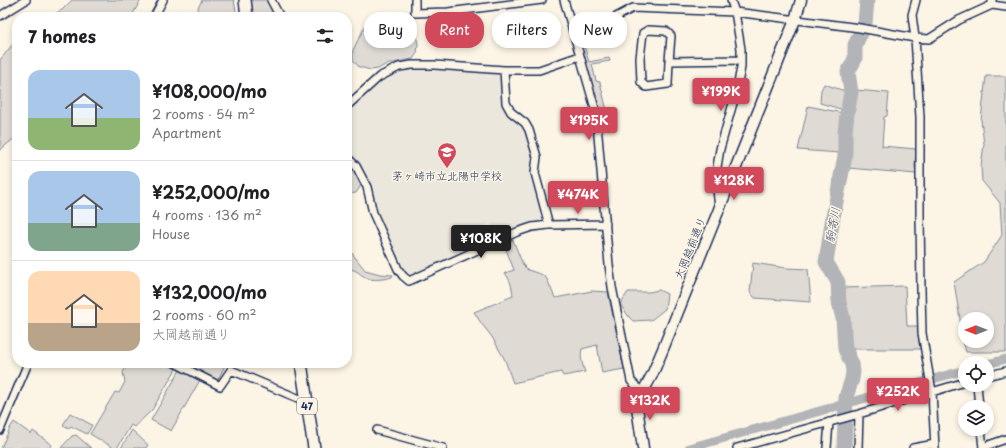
<!DOCTYPE html>
<meta charset="utf-8">
<style>
body{margin:0;font-family:"Playpen Sans","Klee One",sans-serif;background:#f2f2f2;color:#202124;height:100vh;display:flex;flex-direction:column;font-size:15px;white-space:nowrap}
*{box-sizing:border-box;margin:0}
p{font-size:13px;color:#757577}
.icon{flex:none;width:22px;height:22px;fill:none;stroke:currentColor;stroke-width:2;stroke-linecap:round;stroke-linejoin:round}
.map{position:relative;flex:1;overflow:hidden}
.sheet{position:absolute;left:12px;top:12px;width:340px;height:356px;display:flex;flex-direction:column;background:#fff;border-radius:16px;box-shadow:0 2px 6px #0003}
.sheet>*{flex:none}
.hud{position:absolute;left:364px;top:12px;width:380px;height:36px;display:flex;gap:8px}
.needle{width:26px;rotate:270deg}
.buttons{position:absolute;left:958px;top:312px;display:grid;gap:8px}
.buttons a{display:grid;place-items:center;width:36px;height:36px;border-radius:50%;background:#fff;box-shadow:0 2px 6px #0003;font-size:20px}
.price{position:absolute;translate:-50% -34px;padding:0 9px;border-radius:4px;background:#d1495b;color:#fff;font-size:13px;line-height:26px;filter:drop-shadow(0 1px 2px #0008)}
.price::after{content:'';position:absolute;left:50%;top:24px;width:12px;height:9px;margin-left:-6px;background:inherit;clip-path:polygon(0 0,100% 0,50% 100%)}
.price.selected{background:#222;color:#fff}
ul{padding:0;list-style:none}
li{display:flex;align-items:center;gap:12px;height:100px;padding:0 16px}
li+li{border-top:1px solid #e0e0e0}
li span{display:grid;place-items:center;flex:none;width:112px;height:80px;border-radius:12px;color:#555}
li>.icon{margin-inline-start:auto}
span .icon{width:48px;height:48px;fill:#fffc;stroke-width:1}
li b{font-size:17px}
h2{display:flex;justify-content:space-between;align-items:center;height:48px;padding:0 16px;font-size:17px}
.pill{padding:0 14px;border-radius:16px;background:#fff;box-shadow:0 2px 6px #0003;font-size:14px;line-height:36px}
.pill.selected{background:#d1495b;color:#fff}
.map>svg:first-child{display:block}
</style>
<div class="map">
<svg width="1006" height="448" viewBox="0 0 1006 448">
<rect width="100%" height="100%" fill="#fcf5e5"/>
<filter id="ink" filterUnits="userSpaceOnUse"><feTurbulence type="fractalNoise" baseFrequency=".025" numOctaves="2"/><feDisplacementMap in="SourceGraphic" scale="8" xChannelSelector="R" yChannelSelector="G"/><feConvolveMatrix kernelMatrix="1 2 1 2 8 2 1 2 1" color-interpolation-filters="sRGB"/></filter>
<g filter="url(#ink)">
<path fill="#ece7dc" d="M411 67 500 71 502 76 503 101 507 112 525 126 534 157 543 217 539 222 523 225 501 234 490 223 476 230 475 246 412 276 404 274 377 217 358 164 347 153V108L383 77 399 70Z"/>
<path fill="#dfdbd4" stroke="#7d8599" fill-rule="evenodd" d="M72 0H141L131 17H49L62 10Z
M202 0H234L237 17H197L198 8Z
M251 0H268L277 17H254Z
M376 17H410L413 20 418 44 417 53 413 59 398 62 385 65 378 69 371 70 359 67 353 60V50L368 20Z
M598 30 599 32 598 33 590 38 584 45 589 62 609 58 610 61 592 64 596 81 600 82 607 111 599 112 580 42Z
M17 39V136L0 150V59H1Z
M986 76H1005L1006 77V352H966L964 345 954 282 984 262 1002 235 1000 203 982 181 981 166 984 144 981 120ZM965 319H987V341H965Z
M824 84 848 92 844 110 820 103 821 90Z
M856 90 889 93 887 116 884 117 882 146 916 149 915 166 916 174 848 168C850 155 849 143 849 130 850 117 853 103 856 90Z
M808 106 843 113 839 140 840 153 798 150Z
M347 162C352 168 363 179 360 187 359 189 357 191 356 193L347 194Z
M347 234 351 252 365 270 380 274 393 275 392 277C387 279 371 281 367 278 358 274 358 269 347 269Z
M513 240 523 265 528 270 543 275 547 279 555 298 592 291 608 292 624 369 602 373 597 345 582 349C580 357 582 363 585 372L563 376 561 372 513 383 505 360 492 337 481 323 474 312 513 296C512 287 511 281 505 273L514 270 504 244Z
M753 263 786 268 808 269 811 302 755 298 750 292Z
M905 286 907 326H918L920 349H849L847 316 843 302 842 288Z
M659 290 667 294 665 309 651 320 633 321 629 317 620 304 628 292H649Z
M129 363H165L176 369 152 410 134 427 131 425 117 448H114L90 434 115 392 119 393 125 382 123 372Z
M188 363H226L217 382 186 367Z
M180 370 200 380 171 431 151 420Z
M70 413 92 425 87 434 71 426 69 428 63 425Z
M14 422 31 434 33 431 52 445 50 448H1L10 428Z
M132 430 148 445 146 448H121Z
M76 435 91 448H61L72 436Z"/>
<g fill="none" stroke-linecap="round" stroke-linejoin="round">
<path stroke="#b2b4b8" stroke-width="9" d="M987 364 1006 359
M689 448 965 370"/>
<path stroke="#b2b4b8" stroke-width="15" d="M844 448 846 397 852 379 853 372 852 364 845 349 843 318 839 303 838 282 826 262 833 217 845 156V132L847 114 851 92 848 72 855 59V45L865 24 867 0"/>
<defs>
<path id="street" d="M271 0 280 17
M415 0V13L448 12 542 0
M564 0 596 112 609 265 612 287 631 381 642 392
M916 0 912 15 915 38 920 117V215L921 290 922 333 932 392 935 448
M992 5 1006 7
M0 16 26 0
M154 17 163 0
M576 41 603 24 633 8 735 12 860 28 915 38 929 39 959 20 992 5V0
M669 61 671 36 666 31 648 30 643 33 640 58 641 82 646 87 668 84 669 61 741 60
M504 70 506 103 511 112 525 123 529 130 537 157 535 173 549 225
M347 106 379 77 399 67 412 65H435L504 70H539L580 56
M347 157 356 166 367 187 373 213 398 269 403 276 409 281 517 232 532 227 549 225 606 224
M719 208 717 190V167L720 149 737 89 741 67V49L735 12 732 4 731 0
M175 363 220 386 231 370 307 402
M987 376 1006 371
M977 385 979 407
M981 429 983 448
M0 430 28 363
M377 430 443 448
M983 447 1006 439
M737 448 859 414 965 382
M827 448 829 422
M858 448 859 414
M913 448 935 444"/>
<path id="secondary" d="M643 448 637 407V403L639 399 652 375 663 349 795 20 801 0"/>
<path id="primary" d="M245 0 247 17
M301 363 314 448"/>
</defs>
<use href="#street" stroke="#1b2f5e" stroke-width="10"/>
<use href="#secondary" stroke="#1b2f5e" stroke-width="13"/>
<use href="#primary" stroke="#1b2f5e" stroke-width="14"/>
<use href="#street" stroke="#fcf5e5" stroke-width="7"/>
<use href="#secondary" stroke="#fcf5e5" stroke-width="10"/>
<use href="#primary" stroke="#fcf5e5" stroke-width="11"/>
</g>
</g>
<defs>
<symbol id="school-pin" viewBox="-11 -11 22 30"><path d="M0 17L-7.5 6A9.5 9.5 0 1 1 7.5 6Z" fill="#d1495b" stroke="#fcf5e5"/><path d="M0-5L7-2L0 1L-7-2ZM-4 1L0 2.5L4 1V4Q0 6-4 4Z" fill="#fff"/></symbol>
</defs>
<g fill-rule="evenodd">
<use href="#school-pin" x="436" y="141" width="22" height="30"/>
</g>
<g text-anchor="middle" stroke-width="3" stroke-linejoin="round" paint-order="stroke">
<rect fill="#fcf5e5" stroke="#5e6a86" stroke-width="1" x="297" y="398" width="20" height="16" rx="3"/>
<g font-size="10" font-weight="bold" fill="#1b2f5e">
<text x="307" y="410">47</text>
</g>
<g font-size="11" fill="#1b2f5e" stroke="#fcf5e5">
<text x="447" y="180">茅ヶ崎市立北陽中学校</text>
</g>
<g font-size="11" fill="#1b2f5e" stroke="#fcf5e5">
<text transform="translate(690 248) rotate(-68)" y="4">大岡越前通り</text>
</g>
<g font-size="12" font-style="italic" fill="#485779" stroke="#fcf5e5">
<text transform="translate(833 225) rotate(-80)" y="4">駒寄川</text>
</g>
</g>
</svg>
<div class="buttons">
<a><svg class="needle" viewBox="-14 -14 28 28"><path d="M0-13l5 13h-10z" fill="#e53935"/><path d="M0 13l5-13h-10z" fill="#757577"/></svg></a>
<a><svg class="icon" aria-label="locate" viewBox="0 0 24 24"><circle cx="12" cy="12" r="6"/><path d="M12 2v4M12 18v4M2 12h4M18 12h4"/></svg></a>
<a><svg class="icon" aria-label="layers" viewBox="0 0 24 24"><path d="M12 4l9 5-9 5-9-5zM3 14l9 5 9-5"/></svg></a>
</div>
<b class="price" style="left:721px;top:112px">¥199K</b>
<b class="price" style="left:589px;top:141px">¥195K</b>
<b class="price" style="left:734px;top:201px">¥128K</b>
<b class="price" style="left:578px;top:215px">¥474K</b>
<b class="price selected" style="left:481px;top:259px">¥108K</b>
<b class="price" style="left:898px;top:412px">¥252K</b>
<b class="price" style="left:650px;top:421px">¥132K</b>
<div class="hud">
<a class="pill">Buy</a>
<a class="pill selected">Rent</a>
<a class="pill">Filters</a>
<a class="pill">New</a>
</div>
<section class="sheet">
<h2>7 homes<svg class="icon" aria-label="filters" viewBox="0 0 24 24"><path d="M4 7h16M4 17h16"/><circle cx="9" cy="7" r="2"/><circle cx="15" cy="17" r="2"/></svg></h2>
<ul>
<li><span style="background:linear-gradient(#a9c7e8 60%,#8fb573 0)"><svg class="icon" aria-label="home" viewBox="0 0 24 24"><path d="M3 11l9-7 9 7M6 9v11h12V9"/></svg></span><div><b>¥108,000/mo</b><p>2 rooms · 54 m²</p><p>Apartment</p></div></li>
<li><span style="background:linear-gradient(#a9c7e8 65%,#7fa58c 0)"><svg class="icon" aria-label="home" viewBox="0 0 24 24"><path d="M3 11l9-7 9 7M6 9v11h12V9"/></svg></span><div><b>¥252,000/mo</b><p>4 rooms · 136 m²</p><p>House</p></div></li>
<li><span style="background:linear-gradient(#ffd9b3 65%,#b9a48a 0)"><svg class="icon" aria-label="home" viewBox="0 0 24 24"><path d="M3 11l9-7 9 7M6 9v11h12V9"/></svg></span><div><b>¥132,000/mo</b><p>2 rooms · 60 m²</p><p>大岡越前通り</p></div></li>
</ul>
</section>
</div>
